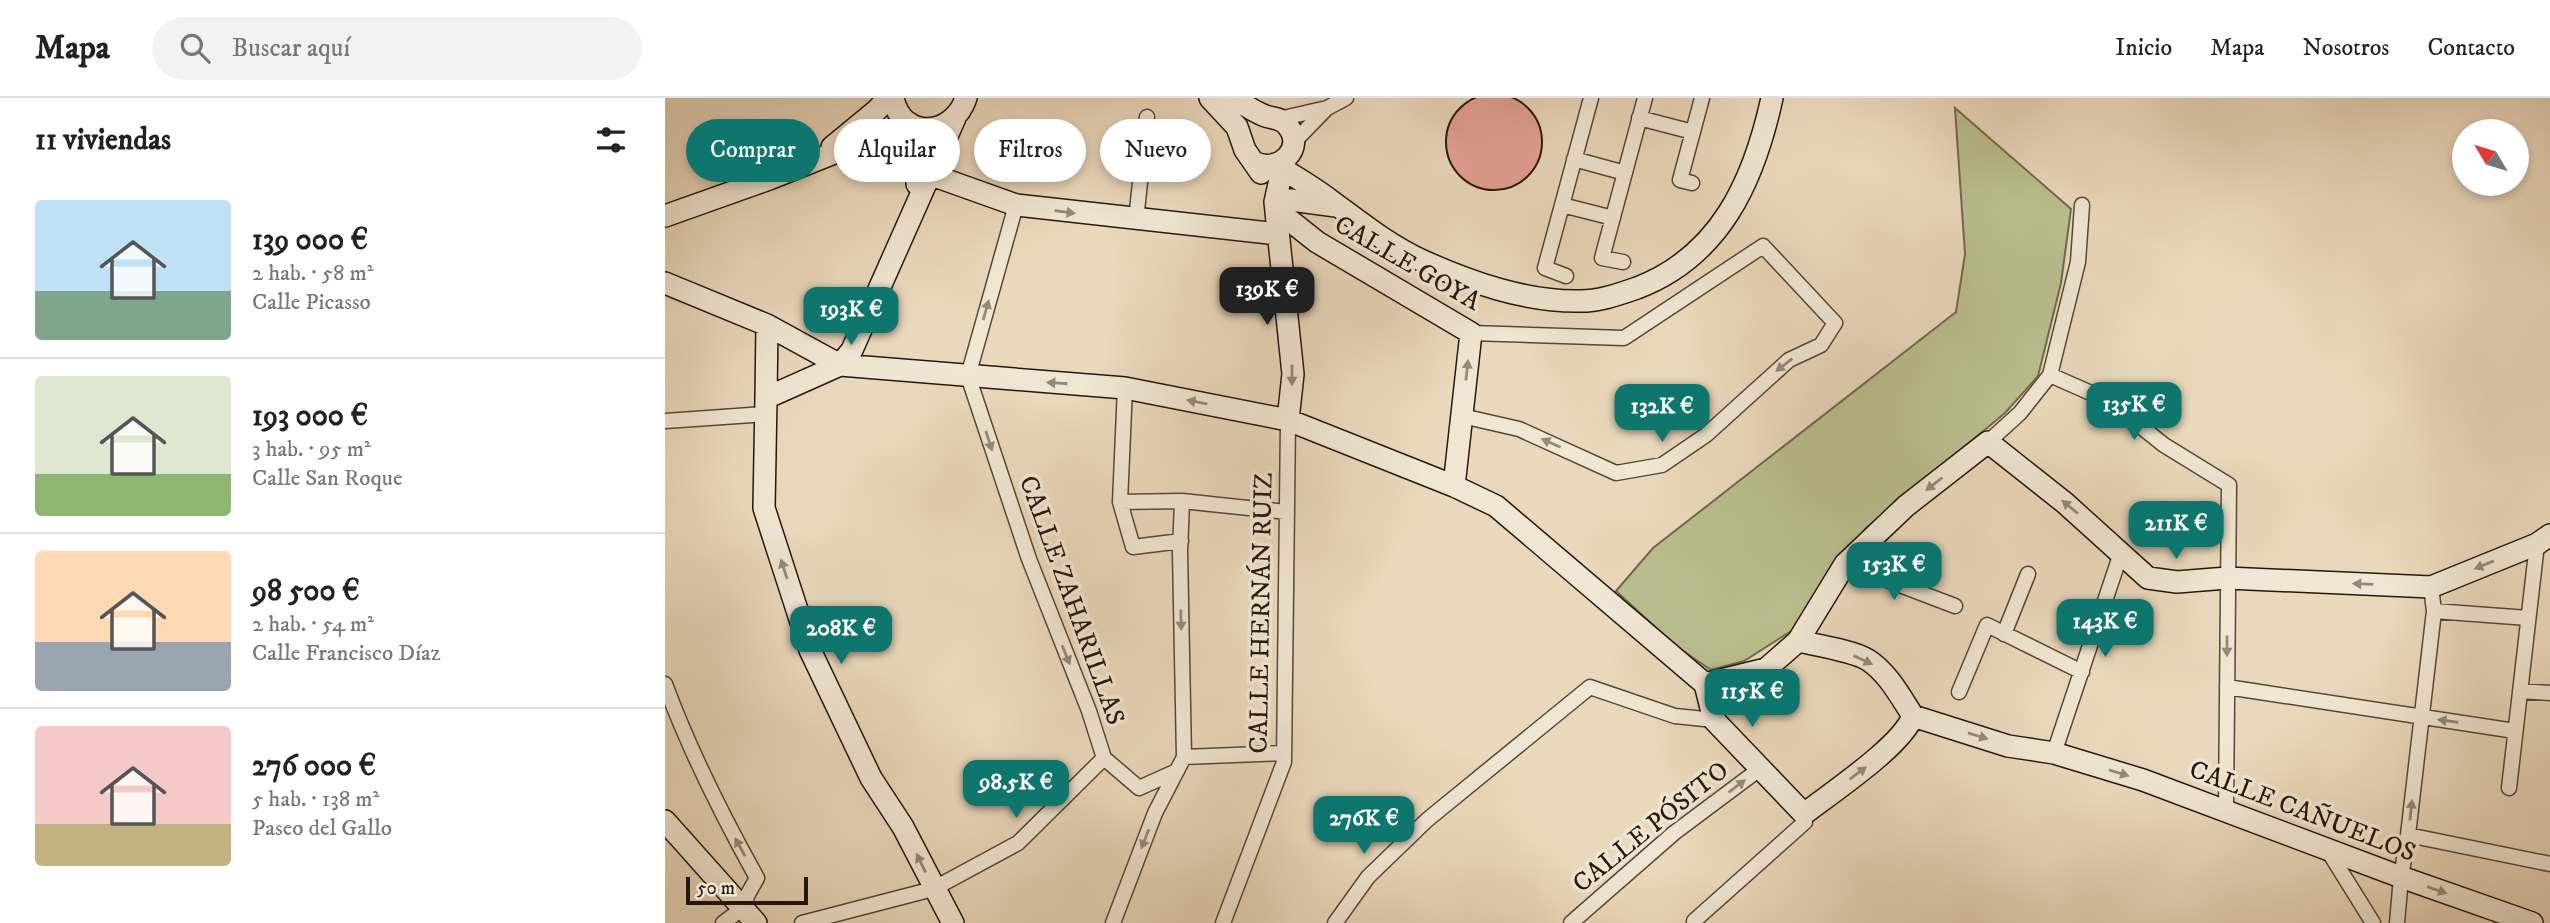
<!DOCTYPE html>
<html lang="es">
<meta charset="utf-8">
<style>
body{margin:0;font-family:"IM FELL DW Pica",serif;background:#f2f2f2;color:#222;height:100vh;display:flex;flex-direction:column;font-size:26px;white-space:nowrap}
*{box-sizing:border-box;margin:0}
p{font-size:23px;color:#767676}
.icon{flex:none;width:38px;height:38px;fill:none;stroke:currentColor;stroke-width:2;stroke-linecap:round;stroke-linejoin:round}
.map{position:relative;flex:1;overflow:hidden}
.details{display:flex;flex-direction:column;background:#fff;width:665px}
.details>*{flex:none}
.banner{position:absolute;left:21px;top:21px;width:665px;height:63px;display:flex;gap:14px}
.needle{width:46px;rotate:308deg}
.buttons{position:absolute;left:1787px;top:21px;display:grid;gap:14px}
.buttons a{display:grid;place-items:center;width:77px;height:77px;border-radius:50%;background:#fff;box-shadow:0 4px 10px #0003;font-size:35px}
.scale{position:absolute;left:21px;bottom:18px;width:122px;box-sizing:border-box;padding-left:7px;border:4px solid #25170c;border-top:0;font-size:19px;line-height:24px;white-space:nowrap;color:#25170c;-webkit-text-stroke:5px #f1e6d3;paint-order:stroke}
.price{position:absolute;translate:-50% -60px;padding:0 16px;border-radius:14px;background:#0f766e;color:#fff;font-size:23px;line-height:46px;filter:drop-shadow(0 2px 4px #0008)}
.price::after{content:'';position:absolute;left:50%;top:42px;width:21px;height:16px;margin-left:-10px;background:inherit;clip-path:polygon(0 0,100% 0,50% 100%)}
.price.current{background:#222;color:#fff}
ul{padding:0;list-style:none}
li{display:flex;align-items:center;gap:21px;height:175px;padding:0 35px}
li+li{border-top:2px solid #e0e0e0}
li span{display:grid;place-items:center;flex:none;width:196px;height:140px;border-radius:7px;color:#555}
li>.icon{margin-inline-start:auto}
span .icon{width:84px;height:84px;fill:#fffc;stroke-width:1}
li b{font-size:30px}
h2{display:flex;justify-content:space-between;align-items:center;height:84px;padding:0 35px;font-size:30px}
.tag{padding:0 24px;border-radius:32px;background:#fff;box-shadow:0 4px 10px #0003;font-size:24px;line-height:63px}
.tag.current{background:#0f766e;color:#fff}
header{display:flex;align-items:center;gap:42px;box-sizing:border-box;height:98px;padding:0 35px;background:#fff;border-bottom:2px solid #e0e0e0}
header strong{font-size:33px}
nav{display:flex;gap:38px;margin-inline-start:auto;font-size:24px}
.search{width:490px;height:63px;background:#f2f2f2;display:flex;align-items:center;gap:18px;box-sizing:border-box;padding:0 24px;border-radius:38px;color:#767676;font-size:26px}
main{display:flex;flex:1;min-height:0}
.map>svg:first-child{display:block}
</style>
<header>
<strong>Mapa</strong>
<div class="search"><svg class="icon" aria-label="search" viewBox="0 0 24 24"><circle cx="10" cy="10" r="6"/><path d="M15 15l6 6"/></svg>Buscar aquí</div>
<nav><a>Inicio</a><a>Mapa</a><a>Nosotros</a><a>Contacto</a></nav>
</header>
<main>
<section class="details">
<h2>11 viviendas<svg class="icon" aria-label="filters" viewBox="0 0 24 24"><path d="M4 7h16M4 17h16"/><circle cx="9" cy="7" r="2"/><circle cx="15" cy="17" r="2"/></svg></h2>
<ul>
<li><span style="background:linear-gradient(#bfe0f5 65%,#7fa58c 0)"><svg class="icon" aria-label="home" viewBox="0 0 24 24"><path d="M3 11l9-7 9 7M6 9v11h12V9"/></svg></span><div><b>139 000 €</b><p>2 hab. · 58 m²</p><p>Calle Picasso</p></div></li>
<li><span style="background:linear-gradient(#dfe7d0 70%,#8fb573 0)"><svg class="icon" aria-label="home" viewBox="0 0 24 24"><path d="M3 11l9-7 9 7M6 9v11h12V9"/></svg></span><div><b>193 000 €</b><p>3 hab. · 95 m²</p><p>Calle San Roque</p></div></li>
<li><span style="background:linear-gradient(#ffd9b3 65%,#9aa5b1 0)"><svg class="icon" aria-label="home" viewBox="0 0 24 24"><path d="M3 11l9-7 9 7M6 9v11h12V9"/></svg></span><div><b>98 500 €</b><p>2 hab. · 54 m²</p><p>Calle Francisco Díaz</p></div></li>
<li><span style="background:linear-gradient(#f6c9c9 70%,#c2b280 0)"><svg class="icon" aria-label="home" viewBox="0 0 24 24"><path d="M3 11l9-7 9 7M6 9v11h12V9"/></svg></span><div><b>276 000 €</b><p>5 hab. · 138 m²</p><p>Paseo del Gallo</p></div></li>
</ul>
</section>
<div class="map">
<svg width="1885" height="825" viewBox="0 0 1885 825">
<rect width="100%" height="100%" fill="#ead8bc"/>
<filter id="stains"><feTurbulence type="fractalNoise" baseFrequency=".00286" numOctaves="4"/><feColorMatrix values="0 0 0 0 .2 0 0 0 0 .09 0 0 0 0 .02 0 0 0 .5 -.17"/></filter>
<radialGradient id="worn" r=".72"><stop offset=".6" stop-color="#630" stop-opacity="0"/><stop offset="1" stop-color="#630" stop-opacity=".3"/></radialGradient>
<path fill="#babe8e" stroke="#706a4d" stroke-width="2" d="M1290 10 1406 111 1396 185 1373 278 1340 315 1200 431 1131 530 1079 563 1046 572 1012 549 951 493 988 450 1291 214 1300 156Z"/>
<path fill="#e4a095" stroke="#25170c" stroke-width="2" d="M781 44a48 48 0 1 1 96 0a48 48 0 1 1-96 0Z"/>
<g fill="none" stroke-linecap="round" stroke-linejoin="round">
<defs>
<path id="street" d="M974 20 1028 34
M614 21 662 10 681 0
M629 44 661 11
M909 61 960 75
M1027 85 1015 82 1037 0
M351 107 303 278 364 461 424 613 439 660 474 690 512 673
M897 107 948 120
M471 122 482 19
M958 164 937 160 980 0
M901 178 880 170 926 0
M1385 277 1444 303 1499 347 1564 387 1561 712
M460 290 455 404 468 449 516 443
M797 318 854 331 951 375 997 367 1041 337 1124 262 1156 247 1170 225 1098 148 959 240 806 235
M0 323 101 316
M1323 344 1355 315 1385 277 1413 164 1417 107
M517 403 622 414
M1180 466 1290 508
M1769 513 1863 520
M1339 536 1363 476
M0 586C25 654 57 717 92 780L83 796 78 810 58 825
M1562 589 1850 633
M1855 593 1885 595
M1294 594 1322 527 1417 574
M1389 655 1456 455
M519 659 619 655
M1844 690 1872 446
M1743 737 1885 766
M1662 751 1708 825
M1029 823 1140 724 1139 716
M137 825 268 791 353 745 439 660
M448 825 490 715 519 659 515 454 517 403 455 404
M558 825 619 664 623 322
M670 825 703 779 762 722 925 589 1010 618 1049 622
M906 825 1009 735 1096 670
M1732 825 1736 779 1743 737 1769 513 1766 489"/>
<path id="secondary" d="M228 0C237 43 288 39 301 0
M545 0 572 29 580 52 596 75
M569 0C578 6 588 13 598 17 606 21 615 19 622 27 642 50 613 77 589 64
M247 27 255 40 252 86
M167 49 212 12 223 0
M190 50C222 48 234 54 253 79
M619 63 610 104 628 276 623 322
M611 67C629 78 648 89 665 102 695 124 723 147 758 163 805 184 858 203 911 203 932 204 952 197 972 190 1056 158 1089 82 1107 0
M264 76 351 107 613 136
M610 104 626 102 671 108
M0 118 104 81 244 25
M612 121H623L652 144 806 235 789 388
M0 185 102 227
M102 227 175 267 101 300Z
M175 267 460 290 623 322 789 388 831 408 1040 586
M175 267 187 252 290 20
M101 300 99 410 145 552 206 680 238 729 288 825
M1133 543C1151 547 1189 553 1203 562 1223 575 1235 598 1248 618L1343 648 1389 655 1478 682 1736 779 1867 825
M1040 586 1101 571 1133 543 1180 466 1241 408 1323 344 1400 405 1483 480 1512 484 1562 480 1766 489 1872 446 1885 437
M1040 586 1049 622 1139 716C1166 695 1237 648 1248 618
M0 723 91 825"/>
</defs>
<use href="#street" stroke="#564738" stroke-width="17"/>
<use href="#secondary" stroke="#25170c" stroke-width="24"/>
<use href="#street" stroke="#f1e6d3" stroke-width="14"/>
<use href="#secondary" stroke="#f1e6d3" stroke-width="21"/>
</g>
<defs><path id="oneway-solid" d="M-6-.8H1V-3.2L6.5 0L1 3.2V.8H-6Z" transform="scale(1.75)"/></defs>
<g fill="#958979">
<use href="#oneway-solid" transform="translate(400 114) rotate(7)"/>
<use href="#oneway-solid" transform="translate(321 212) rotate(-74)"/>
<use href="#oneway-solid" transform="translate(1119 267) rotate(142)"/>
<use href="#oneway-solid" transform="translate(802 272) rotate(-84)"/>
<use href="#oneway-solid" transform="translate(627 277) rotate(90)"/>
<use href="#oneway-solid" transform="translate(392 285) rotate(-176)"/>
<use href="#oneway-solid" transform="translate(532 304) rotate(-169)"/>
<use href="#oneway-solid" transform="translate(324 343) rotate(72)"/>
<use href="#oneway-solid" transform="translate(886 345) rotate(-156)"/>
<use href="#oneway-solid" transform="translate(1269 386) rotate(142)"/>
<use href="#oneway-solid" transform="translate(1405 409) rotate(-140)"/>
<use href="#oneway-solid" transform="translate(1819 467) rotate(158)"/>
<use href="#oneway-solid" transform="translate(119 471) rotate(-108)"/>
<use href="#oneway-solid" transform="translate(1698 486) rotate(-178)"/>
<use href="#oneway-solid" transform="translate(516 522) rotate(89)"/>
<use href="#oneway-solid" transform="translate(1562 548) rotate(90)"/>
<use href="#oneway-solid" transform="translate(401 557) rotate(68)"/>
<use href="#oneway-solid" transform="translate(1198 562) rotate(25)"/>
<use href="#oneway-solid" transform="translate(1783 623) rotate(-172)"/>
<use href="#oneway-solid" transform="translate(1313 638) rotate(17)"/>
<use href="#oneway-solid" transform="translate(1193 675) rotate(-37)"/>
<use href="#oneway-solid" transform="translate(1454 675) rotate(17)"/>
<use href="#oneway-solid" transform="translate(1072 688) rotate(-37)"/>
<use href="#oneway-solid" transform="translate(1746 712) rotate(-84)"/>
<use href="#oneway-solid" transform="translate(480 741) rotate(111)"/>
<use href="#oneway-solid" transform="translate(75 749) rotate(-119)"/>
<use href="#oneway-solid" transform="translate(256 765) rotate(-116)"/>
<use href="#oneway-solid" transform="translate(1772 792) rotate(19)"/>
</g>
<g text-anchor="middle" stroke-width="7" stroke-linejoin="round" paint-order="stroke">
<g font-size="26" fill="#25170c" stroke="#f1e6d3">
<text transform="translate(743 164) rotate(30)" y="9">CALLE GOYA</text>
<text transform="translate(408 502) rotate(70)" y="9">CALLE ZAHARILLAS</text>
<text transform="translate(595 515) rotate(-89)" y="9">CALLE HERNÁN RUIZ</text>
<text transform="translate(1638 712) rotate(21)" y="9">CALLE CAÑUELOS</text>
<text transform="translate(985 728) rotate(-39)" y="9">CALLE PÓSITO</text>
</g>
</g>
<rect width="100%" height="100%" filter="url(#stains)"/>
<rect width="100%" height="100%" fill="url(#worn)"/>
</svg>
<div class="buttons">
<a><svg class="needle" viewBox="-14 -14 28 28"><path d="M0-13l5 13h-10z" fill="#e53935"/><path d="M0 13l5-13h-10z" fill="#767676"/></svg></a>
</div>
<div class="scale">50 m</div>
<b class="price current" style="left:602px;top:229px">139K €</b>
<b class="price" style="left:186px;top:249px">193K €</b>
<b class="price" style="left:1469px;top:344px">135K €</b>
<b class="price" style="left:997px;top:346px">132K €</b>
<b class="price" style="left:1511px;top:463px">211K €</b>
<b class="price" style="left:1229px;top:504px">153K €</b>
<b class="price" style="left:1440px;top:561px">143K €</b>
<b class="price" style="left:176px;top:568px">208K €</b>
<b class="price" style="left:1087px;top:631px">115K €</b>
<b class="price" style="left:351px;top:722px">98.5K €</b>
<b class="price" style="left:699px;top:758px">276K €</b>
<div class="banner">
<a class="tag current">Comprar</a>
<a class="tag">Alquilar</a>
<a class="tag">Filtros</a>
<a class="tag">Nuevo</a>
</div>
</div>
</main>
